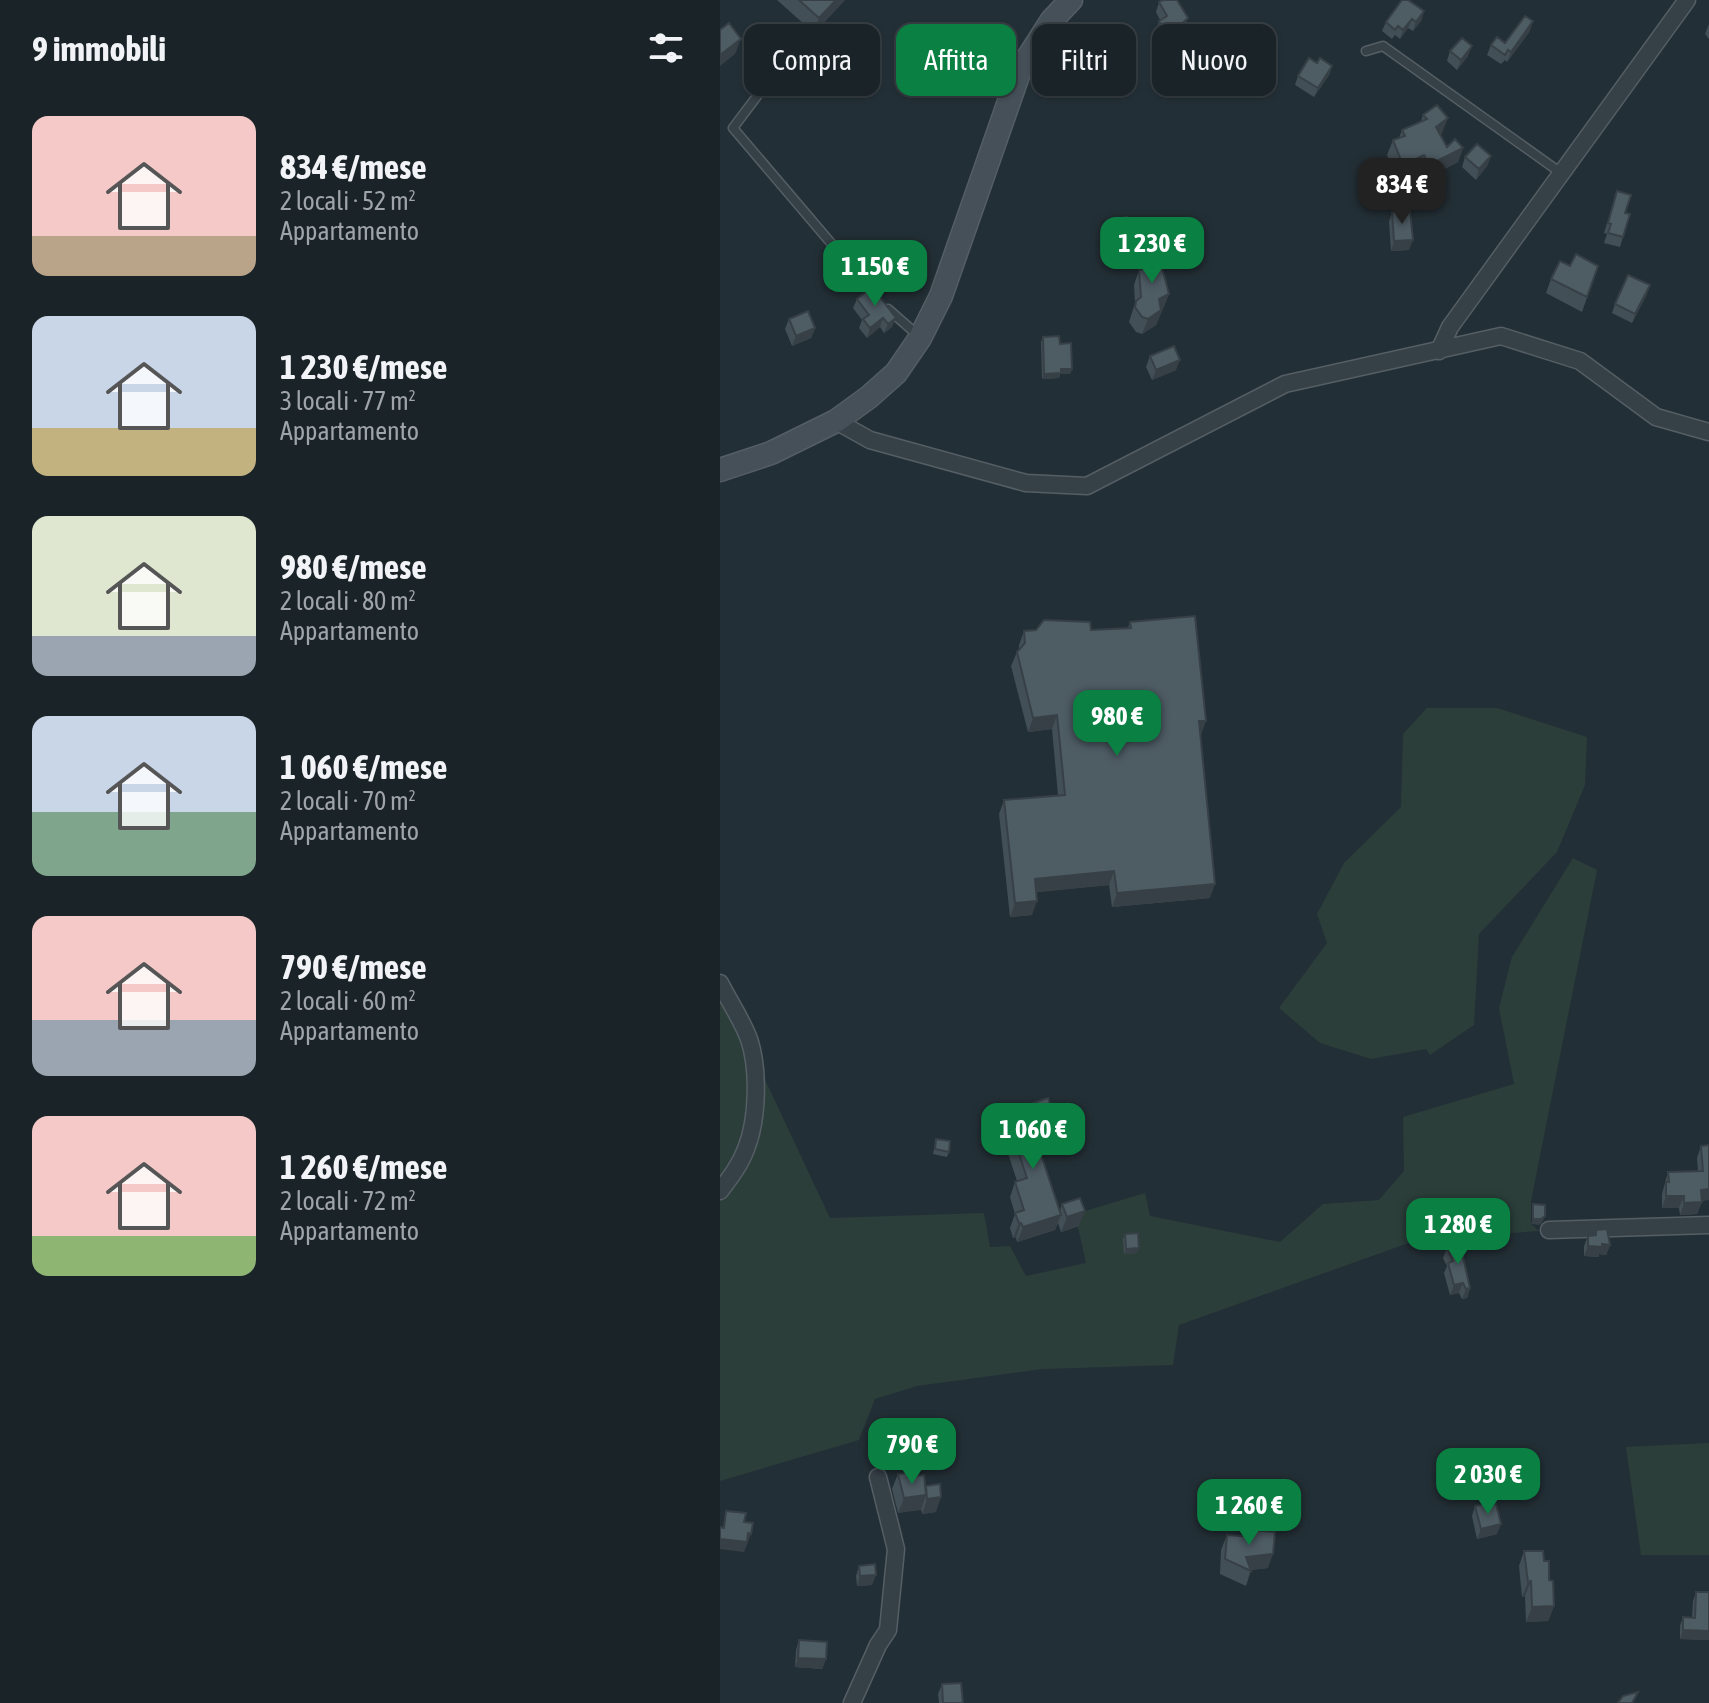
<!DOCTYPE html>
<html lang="it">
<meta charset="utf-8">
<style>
body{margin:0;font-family:"Asap Condensed",sans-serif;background:#272f34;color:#f1f3f6;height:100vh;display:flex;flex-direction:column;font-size:30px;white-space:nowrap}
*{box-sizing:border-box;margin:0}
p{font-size:26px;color:#9fa4a8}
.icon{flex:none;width:44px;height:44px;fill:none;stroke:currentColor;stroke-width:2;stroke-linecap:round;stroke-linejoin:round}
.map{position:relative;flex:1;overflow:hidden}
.details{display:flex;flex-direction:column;background:#1a2328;width:720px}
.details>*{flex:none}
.banner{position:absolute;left:24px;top:24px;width:760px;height:72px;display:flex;gap:16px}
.price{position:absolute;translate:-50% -68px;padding:0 18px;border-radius:16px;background:#0b8043;color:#fff;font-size:26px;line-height:52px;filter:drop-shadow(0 2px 4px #0008)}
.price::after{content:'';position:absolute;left:50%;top:48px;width:24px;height:18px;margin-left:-12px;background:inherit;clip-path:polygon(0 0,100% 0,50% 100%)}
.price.selected{background:#222;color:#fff}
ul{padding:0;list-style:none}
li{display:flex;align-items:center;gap:24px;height:200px;padding:0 32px}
li span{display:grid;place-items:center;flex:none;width:224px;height:160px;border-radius:16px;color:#555}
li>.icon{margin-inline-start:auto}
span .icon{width:96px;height:96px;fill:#fffc;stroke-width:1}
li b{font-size:34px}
h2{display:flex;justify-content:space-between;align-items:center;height:96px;padding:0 32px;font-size:34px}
.chip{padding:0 28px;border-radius:16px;background:#1a2328;box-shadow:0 2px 6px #0004,0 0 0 2px #384045;font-size:28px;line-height:72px}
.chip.selected{background:#0b8043;color:#fff}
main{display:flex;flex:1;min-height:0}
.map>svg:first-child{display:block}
</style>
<main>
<section class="details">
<h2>9 immobili<svg class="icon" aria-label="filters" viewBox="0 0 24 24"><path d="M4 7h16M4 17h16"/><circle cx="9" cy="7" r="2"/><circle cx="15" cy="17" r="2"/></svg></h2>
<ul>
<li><span style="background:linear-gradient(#f6c9c9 75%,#b9a48a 0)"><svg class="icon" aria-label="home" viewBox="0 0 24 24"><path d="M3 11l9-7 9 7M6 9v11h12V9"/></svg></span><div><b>834 €/mese</b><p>2 locali · 52 m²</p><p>Appartamento</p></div></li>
<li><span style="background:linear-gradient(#c9d6e8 70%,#c2b280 0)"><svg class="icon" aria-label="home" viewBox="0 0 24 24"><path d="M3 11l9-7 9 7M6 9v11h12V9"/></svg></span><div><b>1 230 €/mese</b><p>3 locali · 77 m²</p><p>Appartamento</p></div></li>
<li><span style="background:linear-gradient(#dfe7d0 75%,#9aa5b1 0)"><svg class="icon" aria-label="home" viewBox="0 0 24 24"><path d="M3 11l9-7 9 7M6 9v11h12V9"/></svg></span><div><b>980 €/mese</b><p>2 locali · 80 m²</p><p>Appartamento</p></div></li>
<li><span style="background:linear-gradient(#c9d6e8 60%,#7fa58c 0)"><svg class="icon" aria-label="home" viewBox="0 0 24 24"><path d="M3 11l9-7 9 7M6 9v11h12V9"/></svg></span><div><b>1 060 €/mese</b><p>2 locali · 70 m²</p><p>Appartamento</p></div></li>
<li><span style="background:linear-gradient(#f6c9c9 65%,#9aa5b1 0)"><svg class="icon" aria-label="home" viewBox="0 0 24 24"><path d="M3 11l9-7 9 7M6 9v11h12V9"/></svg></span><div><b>790 €/mese</b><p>2 locali · 60 m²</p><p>Appartamento</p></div></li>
<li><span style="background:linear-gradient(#f6c9c9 75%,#8fb573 0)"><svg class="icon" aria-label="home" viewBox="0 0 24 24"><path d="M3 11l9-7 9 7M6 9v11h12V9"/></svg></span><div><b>1 260 €/mese</b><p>2 locali · 72 m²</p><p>Appartamento</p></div></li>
</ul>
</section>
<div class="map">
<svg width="989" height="1703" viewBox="0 0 989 1703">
<rect width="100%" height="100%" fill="#232f36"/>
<path fill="#2b3e3a" d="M707 708H777L867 737 865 785 837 852 759 934 754 1025 710 1055 706 1049 651 1059 600 1043 559 1008 607 943 597 914 624 863 681 807 683 734Z
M853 858 877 870 811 1201V1224L819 1231 736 1237 725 1230 459 1325 453 1365 322 1369 197 1386 155 1399 139 1440 0 1481V984L110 1218 264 1213 270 1247 290 1246 306 1276 366 1263 355 1214 425 1193 430 1216 560 1242 603 1204 659 1200 684 1171 683 1117 794 1084 779 1008 792 957Z
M989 1443V1555H921L906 1447Z"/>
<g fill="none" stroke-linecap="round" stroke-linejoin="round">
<defs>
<path id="service" d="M646 51 663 46 841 173
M56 71 13 128 156 296
M168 309 200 337"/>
<path id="minor" d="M719 351 730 327 967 0
M116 421 150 440 306 483 367 486 565 384 781 336 860 361 936 417 989 432
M0 983C9 1001 22 1020 29 1039 39 1069 38 1119 26 1149 20 1165 10 1178 0 1191
M829 1230 989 1225
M132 1703 158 1645 168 1630 176 1549 158 1477"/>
<path id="secondary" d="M0 470 51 453 116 421 149 397 176 373 200 338 221 296 300 70 332 20 351 0"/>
</defs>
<use href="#service" stroke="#545e64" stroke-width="11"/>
<use href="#minor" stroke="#545e64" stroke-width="19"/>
<use href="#secondary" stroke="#545e64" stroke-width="25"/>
<use href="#service" stroke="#364047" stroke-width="8"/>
<use href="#minor" stroke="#364047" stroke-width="16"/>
<use href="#secondary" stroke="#455059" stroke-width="22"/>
</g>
<path fill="#434f56" d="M57 0H125L94 33Z
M439 2 464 28 459 32 456 42 445 48 435 31 440 20 436 12Z
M704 11 701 21 693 31 688 28 680 39 675 35 672 39 662 31 666 22Z
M989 24V39L985 34Z
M810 31 787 62 785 60 781 64 767 55 771 45 785 43Z
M730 51 748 56 737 70 727 61Z
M597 63 612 66 609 75 594 97 575 85 578 76Z
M703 115 722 133 720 135 727 147 743 148 738 162 704 180 698 170 678 180 667 155 673 140 679 138 682 130 701 121Z
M771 156 767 166 756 180 742 167 745 157Z
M897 191 905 213 903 237 900 247 884 243 887 234 884 233Z
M672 212 689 250 671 251 669 222Z
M388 221 409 259 390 262 384 231Z
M425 246 449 294 436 325 422 334 416 332 409 322 415 303 414 285 419 270 421 269 420 261Z
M850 266H878L862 312 826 293 831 279Z
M152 287 172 327 164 333 160 327 147 338 139 328 142 320 133 308 137 299Z
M927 294 912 323 892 313 895 304Z
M69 319 95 328 91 338 72 346 65 329Z
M323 337 340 344 352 369 350 374H340L339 378 322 379 321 342Z
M430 356 456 370 432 380 426 367Z
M410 622 480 735 490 898 392 907 389 885 316 892 312 915 290 917 279 814 284 800 338 795 332 729 308 732 291 666 297 652 299 649V645L304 631 371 630 408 628Z
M305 1106 327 1126 313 1130 340 1211 342 1204 359 1226 341 1232 338 1223 335 1230 297 1242 296 1238H293L290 1228 295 1214 290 1197 295 1182 297 1181 283 1138 289 1123 300 1119Z
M216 1139 229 1152 227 1157 213 1154Z
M989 1145 982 1201 977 1214 960 1215 959 1208H942V1194L948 1172 978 1171 977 1158 981 1146Z
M876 1230 890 1245 886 1255 879 1254V1257L864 1256V1246L868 1236 874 1235Z
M405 1234 417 1253 404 1254 403 1239Z
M727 1248 743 1257 750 1288 747 1298 742 1299 739 1293 730 1295 724 1273 727 1266 723 1258Z
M160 1446 185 1455 181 1465 166 1469 159 1466 157 1457Z
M178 1474 188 1477 205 1487 216 1512 202 1514 201 1509 178 1513 172 1489Z
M755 1506 777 1534 757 1539 752 1516Z
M532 1530 548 1568 531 1570 526 1586 500 1574 501 1550 507 1535 530 1537Z
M804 1551 824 1561 829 1580 834 1606 828 1621 806 1622 805 1596 802 1597 799 1566Z
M139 1566 152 1585 137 1586 136 1576Z
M976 1592 989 1640 960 1639V1626L963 1617H972L973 1601Z
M79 1640 106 1659 102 1669 75 1667 76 1650Z
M222 1684 243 1703H219L218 1694Z"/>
<path fill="#374046" d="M116 0H125L94 33 99 18Z
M704 11 701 21 693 31 696 22Z
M468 18 464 28 459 32 456 42 445 48 449 38 457 28Z
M692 19 688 28 680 39 683 30Z
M813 21 810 31 787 62 791 52Z
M21 39 15 54 0 66V55Z
M752 46 748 56 737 70 741 60Z
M612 66 609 75 594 97 598 88Z
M728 118 722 133 711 142 716 127Z
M743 148 738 162 704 180 709 165Z
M704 155 698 170 678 180 683 165Z
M771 156 767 166 756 180 759 169Z
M693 240 689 250 671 251 674 241Z
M412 249 409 259 390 262 393 252Z
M930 285 927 294 912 323 915 314Z
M449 294 436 325 422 334 428 319 439 299Z
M163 318 160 327 147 338 150 328Z
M176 318 172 327 164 333 168 324Z
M95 328 91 338 72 346 76 336Z
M460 360 456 370 432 380 436 370Z
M341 369H352L350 374H340L339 378 322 379 324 374Z
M337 715 332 729 308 732 313 718Z
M479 721H486L481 735Z
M394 871 389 885 310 893 315 879Z
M495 884 490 898 392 907 397 893Z
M317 901 312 915 290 917 295 903Z
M332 1111 327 1126 304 1133 309 1118Z
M989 1189V1200L977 1202 981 1190Z
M946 1196H964L959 1208H942Z
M982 1202 977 1214 960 1215 964 1203Z
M365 1211 359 1226 341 1232 347 1217Z
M341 1215 335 1230 297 1242 303 1227Z
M825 1216 823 1221 820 1225 811 1224 813 1219Z
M299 1223H301L296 1238H293Z
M882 1244 890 1245 886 1255 879 1254V1257L864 1256 868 1246Z
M419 1248 417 1253 404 1254 406 1249Z
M743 1283 739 1293 730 1295 734 1285Z
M750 1288 747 1298 742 1299 746 1289Z
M185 1455 181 1465 166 1469 169 1459Z
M206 1495 201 1510 178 1513 184 1498Z
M221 1497 216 1512 202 1514 207 1499Z
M781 1524 777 1534 757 1539 761 1529Z
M28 1533 31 1534 24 1552 0 1549V1539Z
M553 1554 548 1568 530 1570 526 1557Z
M156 1575 152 1585 137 1586 140 1576Z
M811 1581 805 1596 802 1597 808 1582Z
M834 1606 828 1621 806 1622 812 1607Z
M963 1630 989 1631V1640L960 1639Z
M78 1658 106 1659 102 1669 75 1667Z"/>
<path fill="#4e5c64" stroke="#374046" stroke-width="2" d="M79 0H116L99 18Z
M443 0H457L468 18 457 28 459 32 449 38 439 21 447 16 439 2Z
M682 0H688L704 11 696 22 692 19 683 30 678 26 675 30 666 22Z
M805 16 813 21 791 52 788 50 785 55 771 45 777 37 785 43Z
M9 23 21 39 0 55V30Z
M742 38 752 46 741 60 730 51Z
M589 58 597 63 600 58 612 66 598 88 578 76Z
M717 105 728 118 716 127 727 147 735 139 743 148 709 165 704 155 683 165 673 140 685 136 682 130 707 119 703 115Z
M757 144 771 156 759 169 745 157Z
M897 191 911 195 905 213 910 214 903 237 888 233 891 224 888 223Z
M690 211 693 240 674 241 672 212Z
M407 217 412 249 393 252 388 221Z
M436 245 449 294 439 299 441 310 428 319 422 317 415 307 416 301 421 297 419 270 430 267 425 246Z
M856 254 878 266 867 297 831 279 840 261 850 266Z
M908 275 930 285 915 314 895 304Z
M152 287 176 318 168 324 163 318 150 328 143 319 149 315 137 299Z
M88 311 95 328 76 336 69 319Z
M339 336 340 344 351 343 352 369H341V373L324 374 323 337Z
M454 346 460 360 436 370 430 356Z
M475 616 486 721H479L495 884 397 893 394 871 315 879 317 901 295 903 284 800 345 795 337 715 313 718 297 652 305 643 304 631 316 630 324 620 370 622 371 630 411 628 410 622Z
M328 1098 332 1111 309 1118 341 1215 303 1227 301 1223H299L295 1213 304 1210 295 1182 307 1178 289 1123 308 1116 305 1106Z
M216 1139 230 1141 229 1152 215 1149Z
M989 1145V1189L981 1190 982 1202 964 1203V1196H946V1182H949L948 1172 983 1171 981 1146Z
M360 1198 365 1211 347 1217 342 1204Z
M813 1204 825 1205V1216L821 1219H813Z
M887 1229 890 1245 882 1244V1247L868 1246V1236L876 1235V1230Z
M418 1233 419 1248 406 1249 405 1234Z
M738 1244 744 1246 743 1257 750 1288 746 1289 743 1283 734 1285 728 1263 733 1261 727 1248Z
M182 1443 185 1455 169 1459 163 1456 160 1446Z
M187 1473 188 1477 204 1475 206 1495 184 1498 178 1474Z
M220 1484 221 1497 207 1499 206 1486Z
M769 1503V1505L776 1504 781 1524 761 1529 755 1506Z
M6 1511 26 1513 24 1522 33 1523 31 1534 28 1533 27 1542 0 1539V1527L4 1528Z
M532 1530 555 1532 553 1554 526 1557 531 1571 505 1559 507 1535 532 1537Z
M804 1551H823L824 1561H829V1580L833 1581 834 1606 812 1607 811 1581 808 1582Z
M155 1564 156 1575 140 1576 139 1566Z
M976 1592H989V1631L963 1630V1617L975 1618Z
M79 1640 107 1642 106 1659 78 1658Z
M241 1683 243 1703H223L222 1684Z
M918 1692 912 1703H898L903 1696Z"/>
</svg>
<b class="price selected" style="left:682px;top:226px">834 €</b>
<b class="price" style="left:432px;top:285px">1 230 €</b>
<b class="price" style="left:155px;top:308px">1 150 €</b>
<b class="price" style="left:397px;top:758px">980 €</b>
<b class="price" style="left:313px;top:1171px">1 060 €</b>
<b class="price" style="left:738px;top:1266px">1 280 €</b>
<b class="price" style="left:192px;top:1486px">790 €</b>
<b class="price" style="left:768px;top:1516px">2 030 €</b>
<b class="price" style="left:529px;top:1547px">1 260 €</b>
<div class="banner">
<a class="chip">Compra</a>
<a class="chip selected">Affitta</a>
<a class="chip">Filtri</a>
<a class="chip">Nuovo</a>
</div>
</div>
</main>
